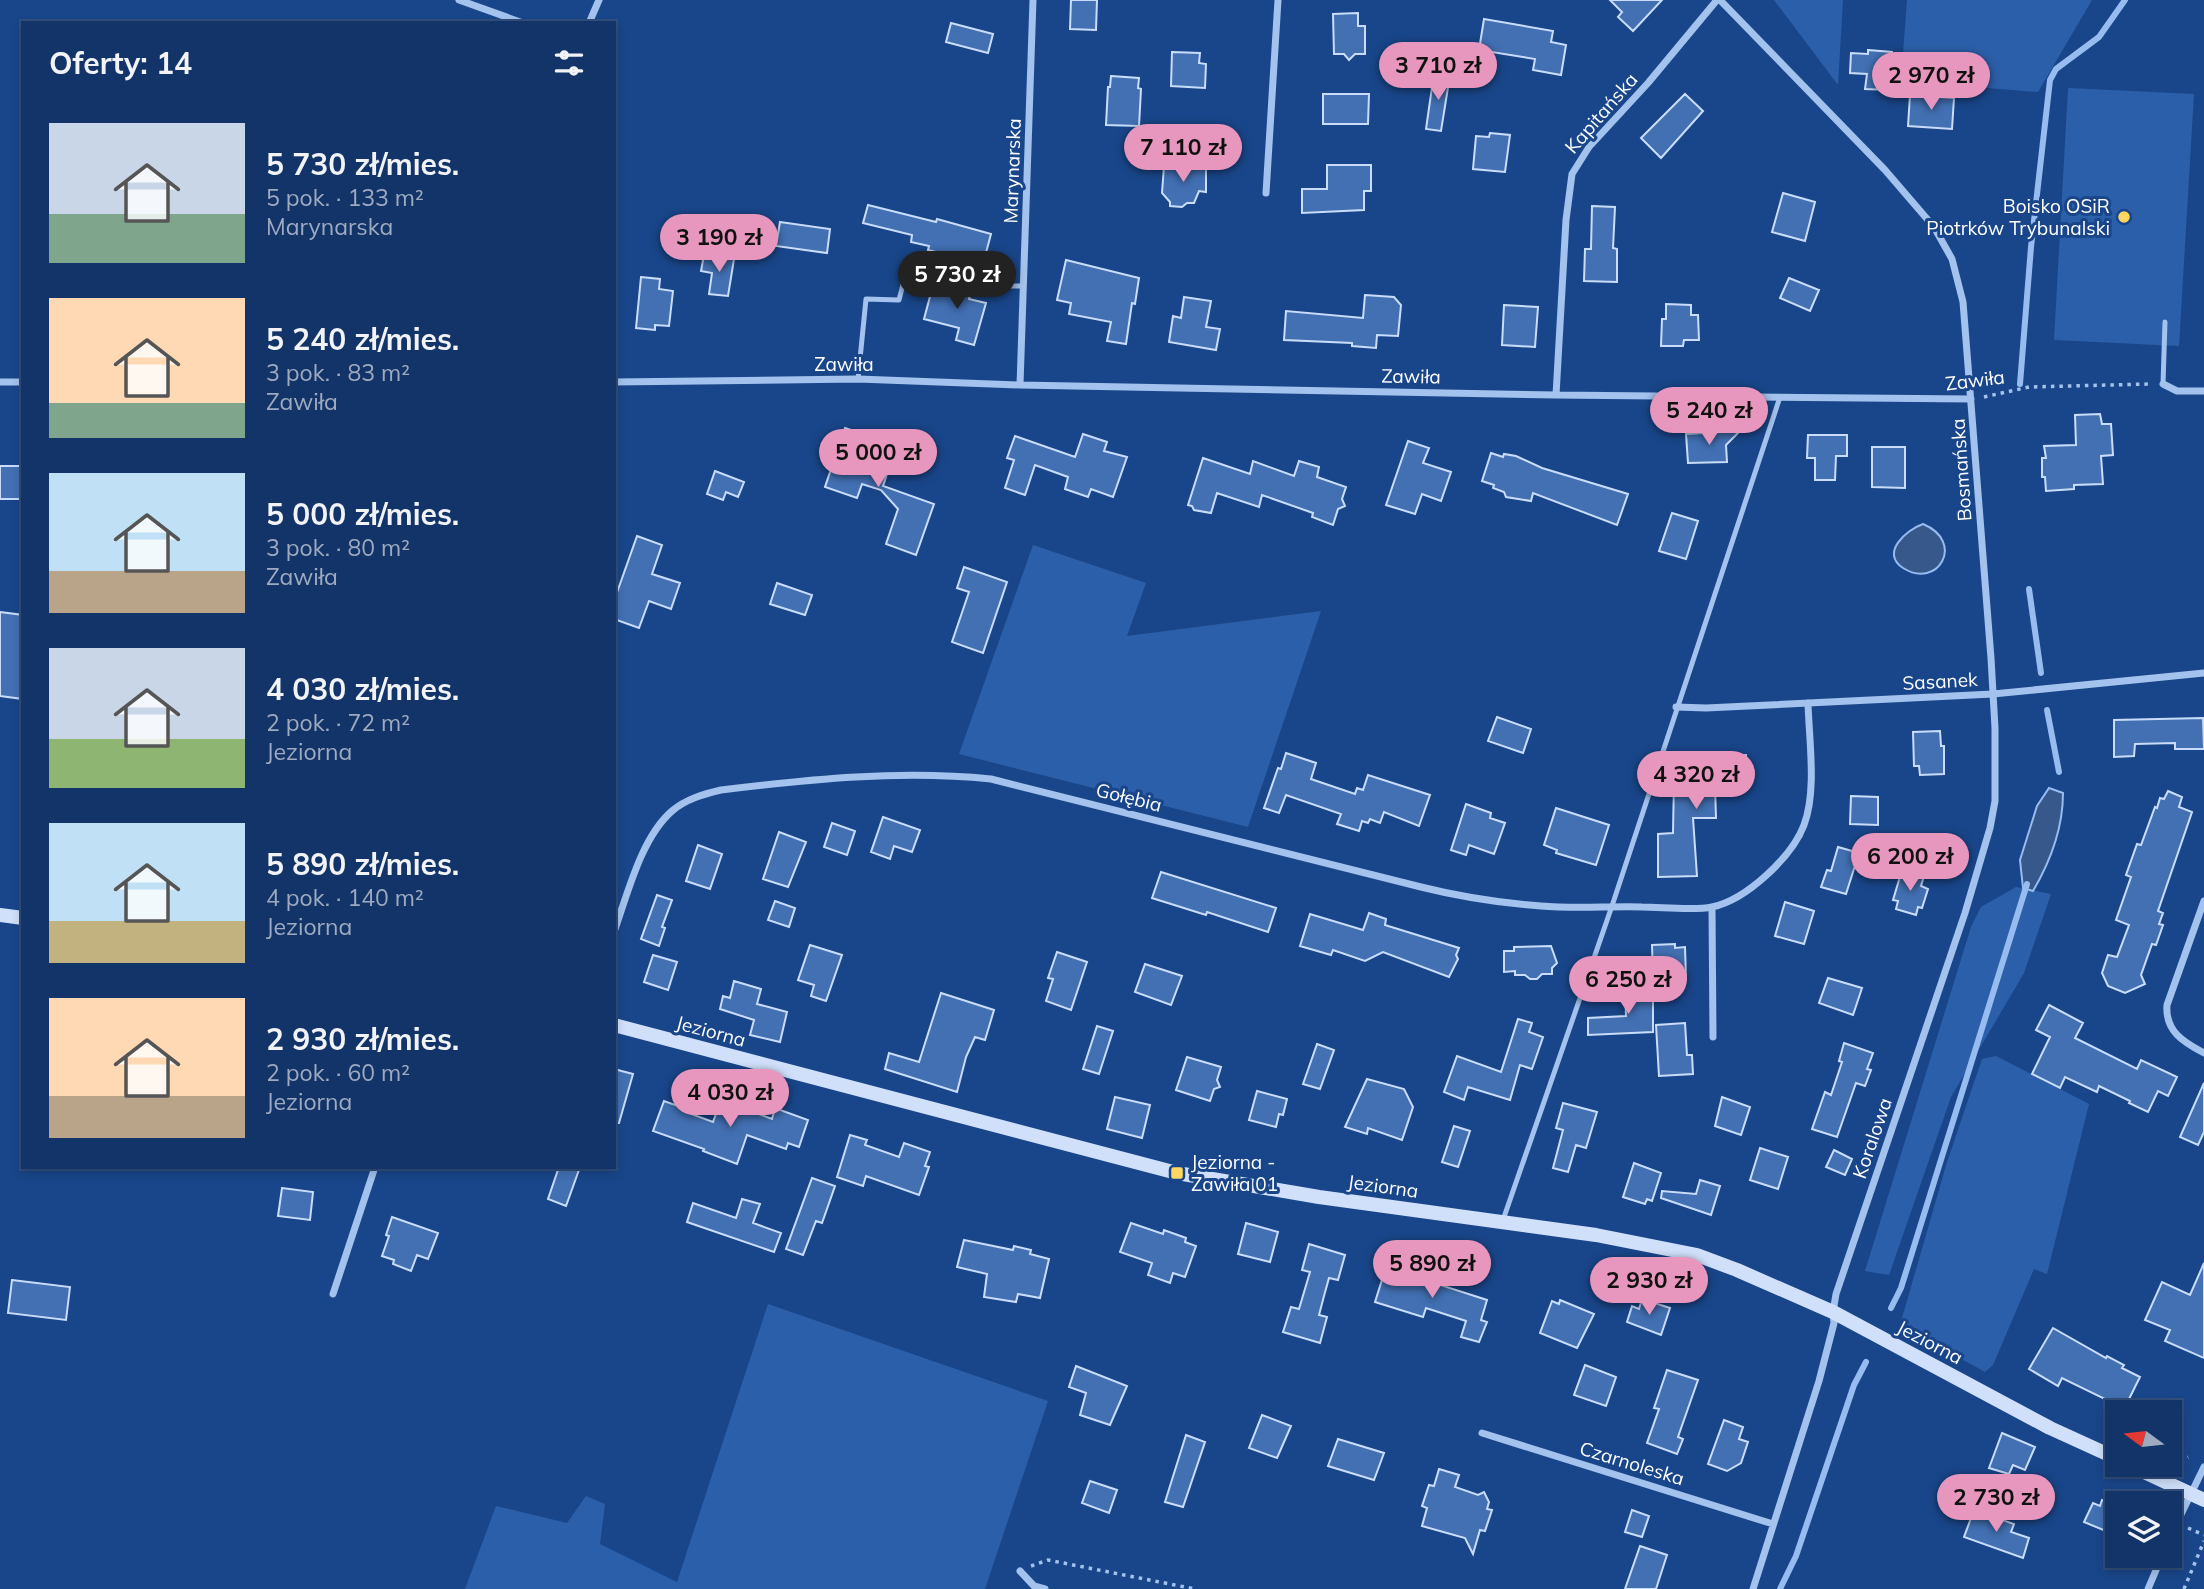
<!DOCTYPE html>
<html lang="pl">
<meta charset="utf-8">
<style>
body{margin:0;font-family:Mulish,sans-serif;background:#203f71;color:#f1f3f6;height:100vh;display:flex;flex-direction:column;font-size:26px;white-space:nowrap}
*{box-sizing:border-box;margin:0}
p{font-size:23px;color:#9daac0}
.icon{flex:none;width:38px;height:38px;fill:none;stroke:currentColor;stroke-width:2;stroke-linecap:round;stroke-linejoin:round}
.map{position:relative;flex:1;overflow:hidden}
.panel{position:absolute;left:21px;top:21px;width:595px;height:1148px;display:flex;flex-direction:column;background:#133468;border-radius:0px;box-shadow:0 4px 10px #0003,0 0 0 2px #324f7c}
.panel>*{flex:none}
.needle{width:46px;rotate:285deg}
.fabs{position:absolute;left:2105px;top:1400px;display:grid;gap:14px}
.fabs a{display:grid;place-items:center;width:77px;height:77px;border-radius:0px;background:#133468;box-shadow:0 4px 10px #0003,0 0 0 2px #324f7c;font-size:35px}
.price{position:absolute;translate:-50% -60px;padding:0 16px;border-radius:24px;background:#e797bd;color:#111;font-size:23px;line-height:46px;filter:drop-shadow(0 2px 4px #0008)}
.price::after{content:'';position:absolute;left:50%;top:42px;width:21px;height:16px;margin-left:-10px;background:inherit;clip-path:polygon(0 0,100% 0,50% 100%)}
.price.on{background:#222;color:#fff}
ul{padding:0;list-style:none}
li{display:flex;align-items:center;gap:21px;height:175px;padding:0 28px}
li span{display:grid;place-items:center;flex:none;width:196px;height:140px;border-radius:0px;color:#555}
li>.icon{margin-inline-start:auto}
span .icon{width:84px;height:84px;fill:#fffc;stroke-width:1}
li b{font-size:30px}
h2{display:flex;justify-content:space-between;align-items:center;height:84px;padding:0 28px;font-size:30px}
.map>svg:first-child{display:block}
</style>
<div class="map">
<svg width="2204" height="1589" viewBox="0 0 2204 1589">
<rect width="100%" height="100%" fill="#19468a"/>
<path fill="#2c5fa9" d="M1774 0H1843L1838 85Z
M1907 0H2092L2038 92 1901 81Z
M2068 88 2194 94 2179 346 2054 340Z
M1033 545 1146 583 1127 636 1321 611 1248 827 959 754Z
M2016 887 2051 894 2024 973 1951 1097 1889 1275 1865 1271 1971 927 1981 907Z
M1996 1056 2089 1104 2047 1274 2034 1269 1993 1365 1985 1372 1900 1325 1947 1162 1982 1059Z
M768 1304 1048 1401 985 1589H465L496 1506 567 1523 586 1496 605 1504 600 1544 677 1582Z"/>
<path fill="#36588a" stroke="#96bcf0" stroke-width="2" d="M1923 524C1966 542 1938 590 1903 568 1880 553 1906 530 1923 524Z
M2049 788 2063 793C2063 828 2050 862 2033 891L2023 888 2020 860 2037 806Z"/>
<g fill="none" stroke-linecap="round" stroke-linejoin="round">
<path stroke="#96bcf0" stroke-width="6" d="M2020 384 2031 247 2050 80 2056 69 2099 37 2125 0
M2029 589 2041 673
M2047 710 2059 772
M1891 1308 1901 1288 2027 884
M1780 1589 1796 1556 1854 1385 1866 1362"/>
</g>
<path fill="#4270b3" stroke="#c9ddfa" stroke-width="2" d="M1071 0H1097L1096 30 1070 29Z
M1610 0H1662L1633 31 1618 17 1622 12Z
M1358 13V26H1365V54H1355L1349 60 1344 54H1334L1333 14Z
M1484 19 1553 31 1551 42 1566 45 1561 75 1533 70 1535 59 1479 50Z
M951 23 993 34 988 53 946 42Z
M1868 50 1892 52 1889 90 1865 89 1867 74 1850 73 1851 53 1868 54Z
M1172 52 1200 53 1199 63 1206 64 1205 88 1171 86Z
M1434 73 1450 75 1441 131 1426 129Z
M1111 76 1139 78 1138 88 1141 89 1139 126 1106 125 1108 87H1110Z
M1323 94H1369L1368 124H1323Z
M1685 94 1703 111 1661 158 1641 138Z
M1910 95 1954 98 1952 129 1908 126Z
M1490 133 1510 135 1505 172 1473 169 1476 136 1489 137Z
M1327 165H1371V191H1364V210L1302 213V189H1327Z
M1164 166 1206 167V192L1199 191 1194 203H1187L1182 207 1170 206V202L1162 193Z
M1783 193 1815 202 1805 241 1772 232Z
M868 205 936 222 937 219 991 234 983 264 978 263 976 273 957 268 960 258 928 250 929 246 911 242 912 235 863 223Z
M1592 206 1615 207 1613 248 1617 249V282L1584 281 1585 249H1591Z
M780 222 830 229 827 253 776 246Z
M704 255 734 259 728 296 709 294 712 273 701 271Z
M1066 260 1139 278 1135 304 1132 303 1126 344 1107 341 1111 322 1069 314 1071 303 1057 300Z
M641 277 660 279 659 289 673 291 669 326 655 325V330L636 328Z
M955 278 973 283 969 299 986 303 974 345 956 340 959 328 924 319 932 289 951 294Z
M1789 278 1819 290 1810 311 1780 298Z
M1365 295 1394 297 1401 305 1398 336 1377 335 1376 348 1352 346V343L1284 340 1286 311 1363 318Z
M1184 297 1211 301 1206 327 1220 329 1216 350 1169 342 1173 316 1181 318Z
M1666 304 1691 305V315H1698L1699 340H1684L1683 346H1661L1662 319H1666Z
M1504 305 1538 307 1535 347 1502 345Z
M2100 414 2102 424H2111L2113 455 2101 456 2103 484 2074 485V489L2046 491 2045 477H2042V458H2046L2044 446 2076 445 2075 415Z
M845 428 869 436 866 448 893 457 883 486 934 504 916 555 886 544 898 509 881 490 862 484 857 498 825 487Z
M1740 431 1726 445 1727 462 1688 463 1686 434Z
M1083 434 1107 442 1104 451 1127 457 1113 497 1091 489 1088 497 1065 489 1068 477 1035 465 1025 495 1005 488 1014 460 1007 458 1015 436 1075 457Z
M1808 435H1847V456H1836L1835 480H1815V458H1807Z
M1408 441 1429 448 1423 463 1451 472 1441 501 1422 494 1415 514 1386 505Z
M1872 447H1905V488L1872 487Z
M1491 453 1503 457 1504 454 1516 456 1542 468 1628 494 1617 525 1533 493 1531 501 1506 497 1504 492 1493 488 1494 485 1482 481Z
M1203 458 1250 474 1253 461 1294 476 1299 461 1319 467 1317 477 1346 487 1342 499 1345 506 1338 509 1333 525 1312 517 1313 513 1262 495 1259 507 1217 493 1211 513 1194 510 1192 506 1188 505Z
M0 466H23V499H0Z
M715 471 744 482 738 497 726 492 723 500 707 494Z
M1672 513 1698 521 1686 559 1659 551Z
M637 536 662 545 652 574 680 583 671 609 649 601 639 628 614 619V601Z
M964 567 1007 582 983 653 952 642 969 592 957 588Z
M777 583 812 595 805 615 770 604Z
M0 612 23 615V699L0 696Z
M1497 717 1531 729 1523 753 1488 741Z
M2203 718 2204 749H2175V743L2135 744 2134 756 2114 757V720Z
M1940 731 1941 746H1944V774L1920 775 1919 766H1914L1913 732Z
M1286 753 1316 763 1311 779 1355 794 1357 788 1363 790 1368 775 1430 795 1419 826 1384 812 1380 823 1370 819 1368 823 1362 821 1359 831 1337 824 1341 814 1286 795 1279 813 1264 808 1278 768 1281 769Z
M1746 755 1747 785 1715 786 1716 818H1693L1697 876 1658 877V834L1673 833 1674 779 1698 777 1697 756Z
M2168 791 2182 797 2179 807 2192 812 2158 911 2163 913 2159 924 2163 925 2156 945 2152 944 2141 975 2145 984 2125 993 2108 986 2102 973 2108 955 2117 957 2129 925 2116 920 2131 877 2126 875 2137 844 2141 845 2155 807 2157 808 2160 798 2164 799Z
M1851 796 1878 797V825L1850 824Z
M1466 804 1491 813 1490 818 1505 823 1494 854 1469 845 1466 855 1451 850Z
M1556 808 1609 825 1596 865 1556 853 1557 850 1544 845Z
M883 817 920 830 912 852 894 846 890 859 871 852Z
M832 823 855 831 847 855 824 847Z
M779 832 806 842 788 887 763 879Z
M698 845 722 854 710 889 686 881Z
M1838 847 1859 853 1846 894 1821 887 1827 870 1831 871Z
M1902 870 1924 876 1921 886 1928 889 1922 908 1918 907 1916 915 1896 909 1898 901 1893 900Z
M1161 872 1276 908 1268 932 1207 912 1206 915 1152 898Z
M657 895 672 900 662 927 665 928 659 946 641 939Z
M775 901 795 908 789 927 768 920Z
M1785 902 1814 911 1804 944 1775 936Z
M1369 913 1386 919 1385 925 1459 948 1456 955 1458 959 1449 977 1383 952 1365 961 1333 950 1331 955 1300 946 1310 914 1363 930Z
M1675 944V948L1685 947 1686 979 1653 980 1652 945Z
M810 945 842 955 826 1001 811 996 814 985 798 980Z
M1551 946 1557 963 1552 968V974H1542L1537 979H1530L1525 975H1515V971L1504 972V951H1514V947Z
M1057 952 1087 962 1071 1010 1046 1001 1053 979 1048 978Z
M653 955 677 962 668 990 644 982Z
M1145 964 1182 976 1171 1005 1135 992Z
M1828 978 1862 988 1853 1015 1819 1003Z
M734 981 761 989 757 1004 787 1012 780 1042 750 1035 754 1020 720 1009 723 996 730 998Z
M1625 990H1653V1032L1588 1035V1018L1626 1016Z
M941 993 994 1010 985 1040 975 1037 966 1057 957 1092 885 1069 889 1053 919 1062Z
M2049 1005 2083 1023 2075 1038 2137 1069 2141 1060 2177 1077 2168 1096 2158 1091 2148 1112 2129 1103 2130 1101 2099 1086 2097 1092 2065 1077 2060 1088 2032 1074 2050 1037 2036 1030Z
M1518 1019 1532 1023 1529 1032 1543 1037 1532 1069 1520 1065 1510 1100 1468 1087 1464 1100 1444 1092 1457 1056 1501 1072Z
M1685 1023 1687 1055H1692L1693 1074 1659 1076 1656 1025Z
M1097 1026 1113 1031 1099 1074 1083 1069Z
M1844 1043 1873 1053 1867 1069 1871 1070 1865 1086 1856 1083 1837 1137 1812 1129 1825 1092 1831 1095 1842 1062 1839 1061Z
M1317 1044 1334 1050 1320 1089 1303 1084Z
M1187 1057 1221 1067 1217 1080 1220 1087 1214 1089 1210 1101 1176 1090Z
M614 1069 633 1074 619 1123H614Z
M1367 1079 1404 1089 1413 1107 1402 1140 1368 1128 1367 1134 1345 1127Z
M2204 1083V1132L2198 1145 2180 1137Z
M1257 1091 1287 1099 1283 1115 1279 1114 1276 1127 1249 1120Z
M1115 1097 1150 1105 1142 1138 1107 1129Z
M1722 1097 1750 1107 1741 1135 1715 1126Z
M721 1100 772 1119 775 1108 808 1120 799 1147 788 1143 786 1149 747 1135 737 1164 703 1151 704 1149 653 1131 664 1101 684 1108 683 1111 713 1122Z
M1563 1103 1597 1112 1586 1148 1576 1145 1568 1172 1553 1168 1563 1130 1556 1128Z
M1454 1126 1470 1131 1458 1167 1442 1162Z
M850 1135 867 1140 865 1145 899 1157 904 1143 930 1152 925 1166 929 1167 919 1195 866 1176 863 1186 837 1177Z
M1760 1148 1788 1157 1778 1189 1750 1180Z
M1834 1150 1852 1159 1845 1175 1826 1167Z
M1634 1163 1661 1173 1652 1201 1647 1199 1645 1204 1623 1197Z
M559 1167H580L566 1206 548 1199Z
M812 1178 835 1186 822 1223 816 1221 803 1255 786 1249Z
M1700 1180 1720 1186 1711 1215 1661 1198 1662 1191 1696 1194Z
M282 1188 313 1192 310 1220 278 1216Z
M742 1199 760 1204 753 1223 781 1233 774 1252 687 1222 693 1203 736 1218Z
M392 1217 438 1233 428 1259 417 1255 411 1271 393 1264 394 1260 382 1256 389 1236 386 1235Z
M1131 1223 1163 1234 1164 1230 1186 1238 1185 1242 1196 1246 1185 1277 1173 1273 1170 1283 1148 1275 1152 1263 1120 1252Z
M1246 1223 1278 1232 1270 1262 1238 1254Z
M964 1240 1013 1250 1014 1246 1031 1250 1030 1254 1049 1259 1040 1298 1018 1294 1016 1302 984 1297 987 1274 957 1267Z
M1309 1244 1345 1255 1338 1280 1329 1278 1324 1296 1319 1315 1327 1317 1320 1343 1283 1332 1291 1307 1299 1309 1310 1272 1302 1270Z
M2204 1263V1358L2165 1341 2170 1330 2145 1320 2162 1282 2190 1295Z
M1386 1267 1416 1277 1418 1272 1436 1278 1434 1283 1487 1300 1481 1320 1487 1322 1479 1342 1461 1337 1466 1321 1426 1308 1423 1317 1375 1302Z
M12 1280 70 1287 66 1320 8 1313Z
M1642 1299 1670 1308 1661 1335 1627 1322 1632 1306 1639 1309Z
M1560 1300 1594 1314 1577 1348 1540 1333 1552 1301 1559 1304Z
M2053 1328 2106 1358 2107 1356 2124 1365 2122 1368 2140 1377 2126 1405 2119 1401 2117 1405 2062 1378 2058 1386 2029 1369Z
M1585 1365 1616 1377 1606 1406 1574 1395Z
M1076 1366 1127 1386 1110 1425 1080 1415 1086 1393 1069 1387Z
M1667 1370 1698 1380 1678 1437 1683 1439 1677 1454 1647 1443 1659 1409 1654 1408Z
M1262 1415 1291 1426 1277 1458 1249 1448Z
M1724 1420 1743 1427 1739 1439 1748 1442 1741 1463 1727 1471 1708 1464Z
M2002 1433 2035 1447 2025 1470 2013 1465 2009 1474 1989 1468Z
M1186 1435 1205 1442 1183 1507 1165 1502Z
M1338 1439 1384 1453 1374 1480 1328 1466Z
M1439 1469 1459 1475 1455 1487 1478 1495 1484 1492 1489 1502 1487 1509 1492 1510 1485 1531 1480 1530 1473 1554 1465 1538 1422 1526 1427 1508 1422 1506 1429 1485 1434 1486Z
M1090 1481 1117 1490 1109 1513 1082 1503Z
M2102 1500 2118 1506V1536L2084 1522 2093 1503 2100 1506Z
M1632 1510 1649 1516 1642 1537 1625 1532Z
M1974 1510 2014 1524 2011 1532 2029 1538 2023 1558 1964 1537Z
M1640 1546 1667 1555 1656 1589H1625Z"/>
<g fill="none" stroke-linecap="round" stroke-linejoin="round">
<path stroke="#a3c2ed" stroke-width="3.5" stroke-dasharray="3.5 5" stroke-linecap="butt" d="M1984 397 2029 387 2150 384
M2173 1466 2188 1457
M2188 1528 2204 1535
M1031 1566 1048 1560 1195 1589
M2184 1589 2204 1541"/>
<path stroke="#a3c2ed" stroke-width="5" d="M858 379 866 299 899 300 909 261 1004 286H1023
M2163 384 2165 322
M1503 1220 1612 906 1780 397"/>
<path stroke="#a3c2ed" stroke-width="7" d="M459 0 523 23
M1720 0 1885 170 1934 227 1952 259 1963 302 1991 658 1995 728V801L1990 828 1965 913 1836 1294 1833 1312 1834 1323 1819 1381 1753 1589
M589 23 599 0
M1266 193 1278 0
M0 382H23
M614 382 858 379 1020 385 1556 395 1971 399
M2163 384 2177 391H2204
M1020 385 1033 0
M1556 395 1566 220 1572 174 1589 147 1648 83 1717 0
M1676 707 1706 708 1993 694 2204 673
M2204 901 2167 1005C2165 1031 2183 1042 2204 1053
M1712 907 1713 1037
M614 932C628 893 641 838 672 811 686 799 704 794 721 790 811 779 900 770 991 779L1421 887C1461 897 1500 903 1541 906 1575 909 1609 906 1642 907 1661 907 1694 911 1712 907 1746 900 1792 857 1804 825 1817 791 1809 740 1808 703
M333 1294 375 1167
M1482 1433 1773 1524
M2170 1537 2204 1467
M1020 1571 1034 1586 1045 1589
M2148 1589 2162 1556"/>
<path stroke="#d0e0fa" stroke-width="14" d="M0 915 23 918
M614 1025 1177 1173 1319 1197 1596 1235 1697 1255 1737 1270 1833 1312 2050 1428 2118 1459
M2129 1465 2204 1500"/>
</g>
<g fill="#ffd760" stroke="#19468a" stroke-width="2.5">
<circle cx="2124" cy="217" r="7"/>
<rect x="1170" y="1166" width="14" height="14" rx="3.5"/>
</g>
<g text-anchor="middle" stroke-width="6" stroke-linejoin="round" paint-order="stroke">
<g font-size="19" fill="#fff" stroke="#19468a">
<text transform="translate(1601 113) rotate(-49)" y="7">Kapitańska</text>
<text transform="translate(1012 171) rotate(-88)" y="7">Marynarska</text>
<text x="844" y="371">Zawiła</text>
<text transform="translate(1411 376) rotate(1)" y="7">Zawiła</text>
<text transform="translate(1975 380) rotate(-7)" y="7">Zawiła</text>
<text transform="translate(1961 470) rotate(-94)" y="7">Bosmańska</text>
<text transform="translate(1940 681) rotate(-3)" y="7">Sasanek</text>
<text transform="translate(1129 797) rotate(14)" y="7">Gołębia</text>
<text transform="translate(711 1031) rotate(15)" y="7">Jeziorna</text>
<text transform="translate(1872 1138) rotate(-71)" y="7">Koralowa</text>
<text transform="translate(1383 1186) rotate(8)" y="7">Jeziorna</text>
<text transform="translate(1930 1342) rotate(28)" y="7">Jeziorna</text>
<text transform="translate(1632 1463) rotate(17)" y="7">Czarnoleska</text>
</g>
<g font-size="19" fill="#fff" stroke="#19468a" text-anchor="end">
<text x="2110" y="213">Boisko OSiR<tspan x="2110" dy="22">Piotrków Trybunalski</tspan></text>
<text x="1191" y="1169" text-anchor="start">Jeziorna -<tspan x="1191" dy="22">Zawiła 01</tspan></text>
</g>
</g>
</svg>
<div class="fabs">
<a><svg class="needle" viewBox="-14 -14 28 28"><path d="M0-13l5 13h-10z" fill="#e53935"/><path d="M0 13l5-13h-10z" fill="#9daac0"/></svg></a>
<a><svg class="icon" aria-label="layers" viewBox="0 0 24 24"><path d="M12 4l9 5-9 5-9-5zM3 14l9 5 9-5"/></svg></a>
</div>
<b class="price" style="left:1438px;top:102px">3 710 zł</b>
<b class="price" style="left:1931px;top:112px">2 970 zł</b>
<b class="price" style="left:1183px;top:184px">7 110 zł</b>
<b class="price" style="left:719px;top:274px">3 190 zł</b>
<b class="price on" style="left:957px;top:311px">5 730 zł</b>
<b class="price" style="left:1709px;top:447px">5 240 zł</b>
<b class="price" style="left:878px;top:489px">5 000 zł</b>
<b class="price" style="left:1696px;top:811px">4 320 zł</b>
<b class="price" style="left:1910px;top:893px">6 200 zł</b>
<b class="price" style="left:1628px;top:1016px">6 250 zł</b>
<b class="price" style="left:730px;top:1129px">4 030 zł</b>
<b class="price" style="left:1432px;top:1300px">5 890 zł</b>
<b class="price" style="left:1649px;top:1317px">2 930 zł</b>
<b class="price" style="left:1996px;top:1534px">2 730 zł</b>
<section class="panel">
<h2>Oferty: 14<svg class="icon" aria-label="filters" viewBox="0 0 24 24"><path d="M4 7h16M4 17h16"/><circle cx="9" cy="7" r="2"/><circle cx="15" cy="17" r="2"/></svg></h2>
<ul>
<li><span style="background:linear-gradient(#c9d6e8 65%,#7fa58c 0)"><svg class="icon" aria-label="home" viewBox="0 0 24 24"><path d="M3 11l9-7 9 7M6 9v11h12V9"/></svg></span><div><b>5 730 zł/mies.</b><p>5 pok. · 133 m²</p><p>Marynarska</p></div></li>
<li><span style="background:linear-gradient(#ffd9b3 75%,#7fa58c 0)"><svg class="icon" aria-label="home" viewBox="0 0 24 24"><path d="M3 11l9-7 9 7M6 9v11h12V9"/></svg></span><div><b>5 240 zł/mies.</b><p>3 pok. · 83 m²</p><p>Zawiła</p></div></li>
<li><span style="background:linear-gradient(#bfe0f5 70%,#b9a48a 0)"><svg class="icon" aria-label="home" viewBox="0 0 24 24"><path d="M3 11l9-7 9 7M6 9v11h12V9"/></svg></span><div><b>5 000 zł/mies.</b><p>3 pok. · 80 m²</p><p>Zawiła</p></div></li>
<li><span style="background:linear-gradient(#c9d6e8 65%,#8fb573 0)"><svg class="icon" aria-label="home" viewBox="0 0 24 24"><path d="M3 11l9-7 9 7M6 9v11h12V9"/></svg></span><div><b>4 030 zł/mies.</b><p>2 pok. · 72 m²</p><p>Jeziorna</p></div></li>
<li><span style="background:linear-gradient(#bfe0f5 70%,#c2b280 0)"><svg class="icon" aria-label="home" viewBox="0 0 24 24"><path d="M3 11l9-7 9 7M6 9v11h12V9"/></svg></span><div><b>5 890 zł/mies.</b><p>4 pok. · 140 m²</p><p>Jeziorna</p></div></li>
<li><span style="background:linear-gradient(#ffd9b3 70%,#b9a48a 0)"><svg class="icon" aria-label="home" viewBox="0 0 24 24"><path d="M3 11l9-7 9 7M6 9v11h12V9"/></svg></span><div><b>2 930 zł/mies.</b><p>2 pok. · 60 m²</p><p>Jeziorna</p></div></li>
</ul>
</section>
</div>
